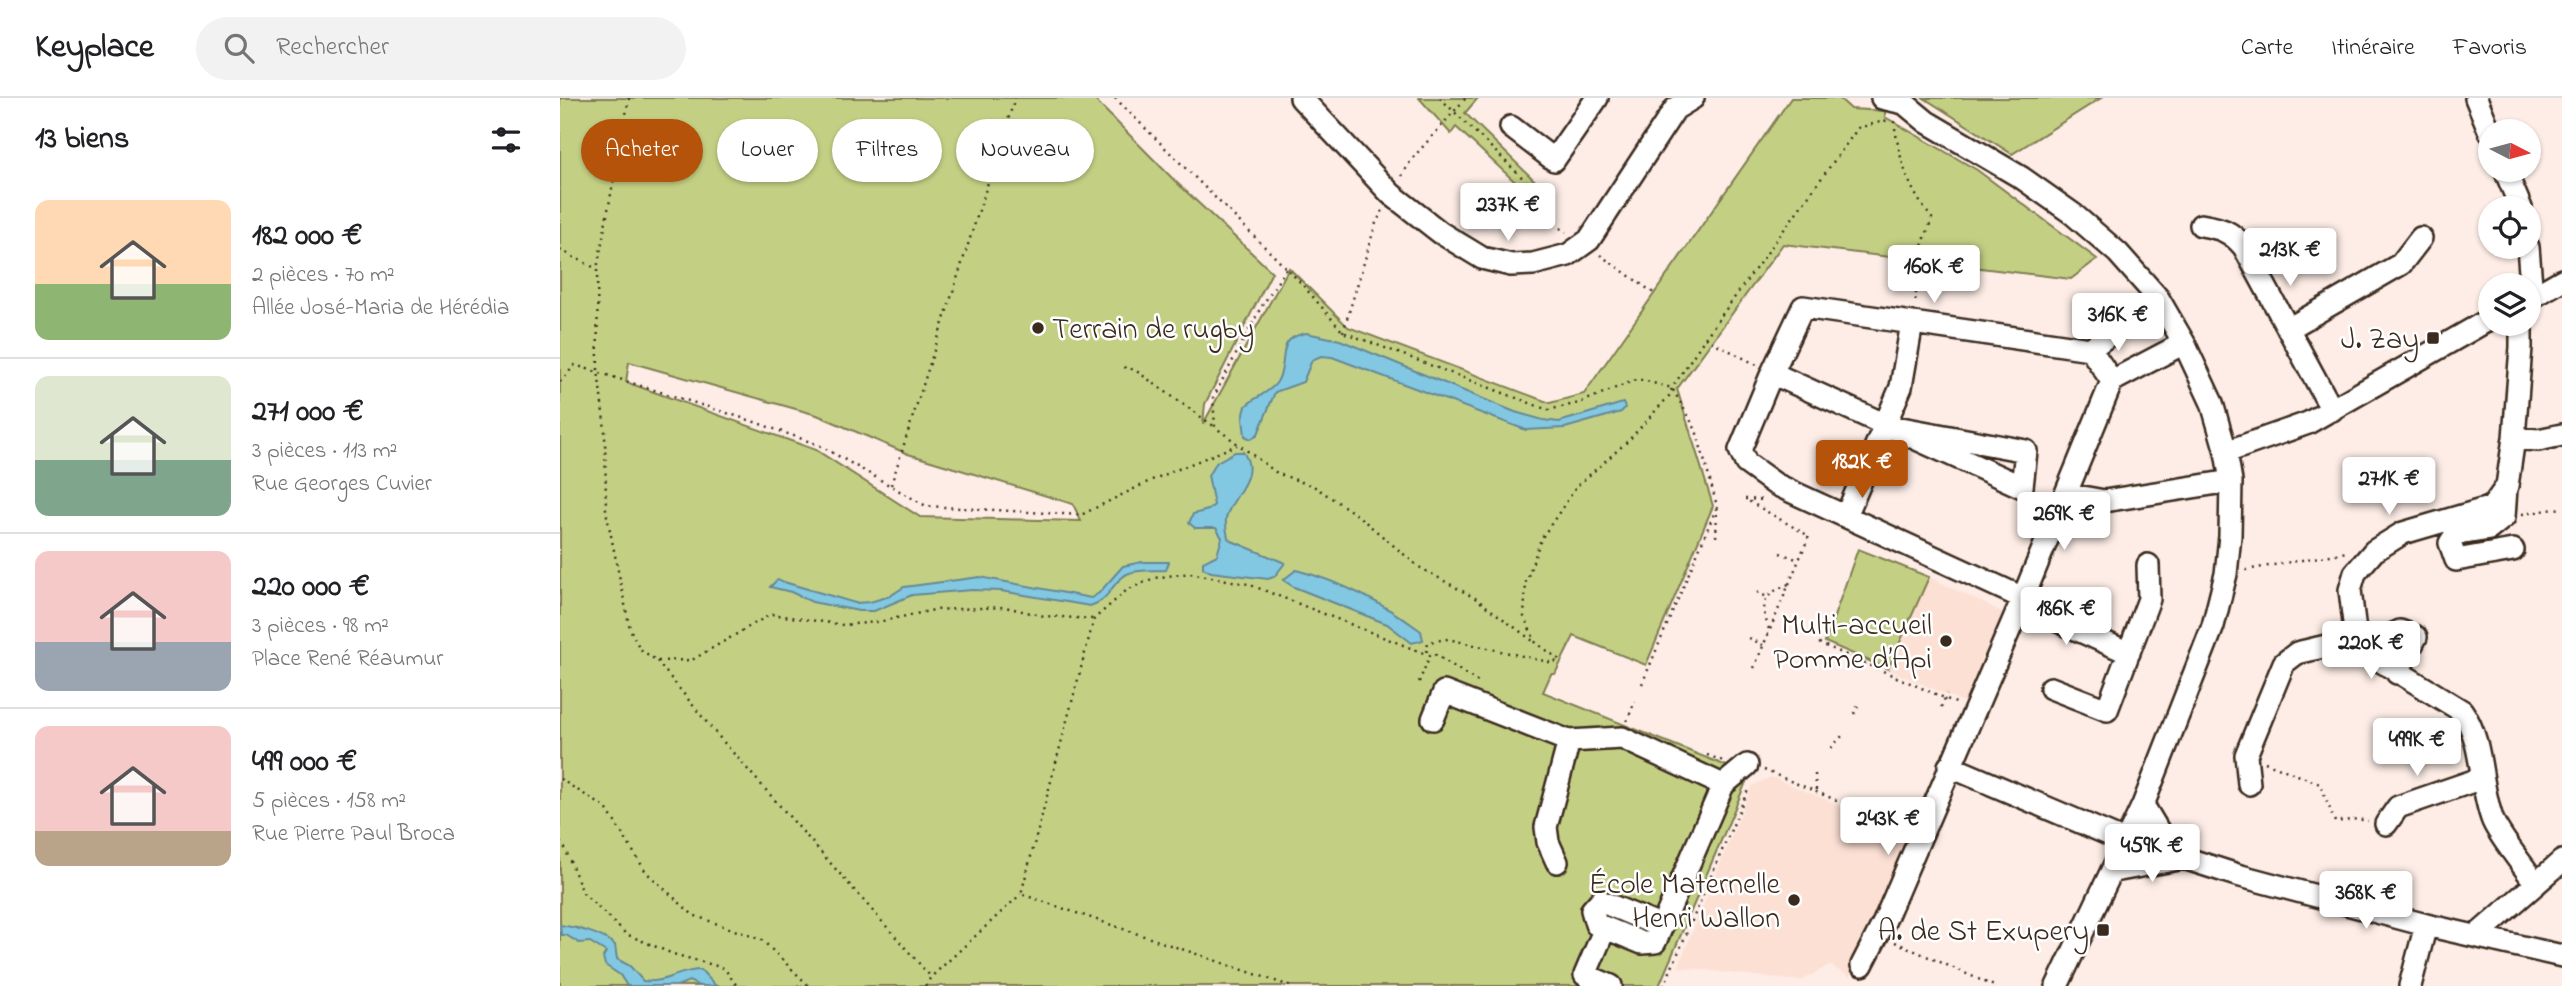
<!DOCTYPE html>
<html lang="fr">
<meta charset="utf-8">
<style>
body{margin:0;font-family:"Indie Flower",sans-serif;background:#f2f2f2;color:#202124;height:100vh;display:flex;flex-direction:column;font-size:26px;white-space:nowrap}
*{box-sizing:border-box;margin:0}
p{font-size:23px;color:#757577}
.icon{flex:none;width:38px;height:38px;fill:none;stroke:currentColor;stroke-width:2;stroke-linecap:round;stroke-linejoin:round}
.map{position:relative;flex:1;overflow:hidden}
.drawer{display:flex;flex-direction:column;background:#fff;width:560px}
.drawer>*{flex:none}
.hud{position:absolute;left:21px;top:21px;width:665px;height:63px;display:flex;gap:14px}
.needle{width:46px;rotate:96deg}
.controls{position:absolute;left:1918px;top:21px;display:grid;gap:14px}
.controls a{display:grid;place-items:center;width:63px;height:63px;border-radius:50%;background:#fff;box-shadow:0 2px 5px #0004;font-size:35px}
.price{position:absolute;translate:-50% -60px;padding:0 16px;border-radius:7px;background:#fff;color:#222;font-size:23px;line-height:46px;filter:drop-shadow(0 2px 4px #0008)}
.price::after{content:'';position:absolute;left:50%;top:42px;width:21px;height:16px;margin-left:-10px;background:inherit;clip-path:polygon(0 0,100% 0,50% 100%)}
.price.current{background:#b45309;color:#fff}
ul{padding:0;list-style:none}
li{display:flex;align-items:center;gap:21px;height:175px;padding:0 35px}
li+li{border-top:2px solid #e0e0e0}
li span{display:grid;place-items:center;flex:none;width:196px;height:140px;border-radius:14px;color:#555}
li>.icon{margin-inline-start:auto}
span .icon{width:84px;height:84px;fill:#fffc;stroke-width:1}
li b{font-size:30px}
h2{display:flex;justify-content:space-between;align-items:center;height:84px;padding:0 35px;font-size:30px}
.chip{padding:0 24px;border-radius:32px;background:#fff;box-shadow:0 2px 5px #0004;font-size:24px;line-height:63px}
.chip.current{background:#b45309;color:#fff}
header{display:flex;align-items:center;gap:42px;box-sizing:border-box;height:98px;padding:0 35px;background:#fff;border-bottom:2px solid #e0e0e0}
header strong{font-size:33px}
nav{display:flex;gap:38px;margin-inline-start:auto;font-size:24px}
.search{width:490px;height:63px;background:#f2f2f2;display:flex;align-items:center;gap:18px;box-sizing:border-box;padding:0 24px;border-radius:38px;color:#757577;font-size:26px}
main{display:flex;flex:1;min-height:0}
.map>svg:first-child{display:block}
</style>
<header>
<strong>Keyplace</strong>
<div class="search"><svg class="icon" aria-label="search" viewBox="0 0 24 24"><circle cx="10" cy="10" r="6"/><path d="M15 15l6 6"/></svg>Rechercher</div>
<nav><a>Carte</a><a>Itinéraire</a><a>Favoris</a></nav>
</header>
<main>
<section class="drawer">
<h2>13 biens<svg class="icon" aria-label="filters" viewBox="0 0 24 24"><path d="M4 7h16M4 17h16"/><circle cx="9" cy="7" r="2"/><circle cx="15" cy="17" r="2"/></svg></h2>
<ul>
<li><span style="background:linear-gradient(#ffd9b3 60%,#8fb573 0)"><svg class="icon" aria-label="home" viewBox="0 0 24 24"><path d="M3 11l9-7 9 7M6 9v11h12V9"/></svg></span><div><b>182 000 €</b><p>2 pièces · 70 m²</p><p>Allée José-Maria de Hérédia</p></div></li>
<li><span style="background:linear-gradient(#dfe7d0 60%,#7fa58c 0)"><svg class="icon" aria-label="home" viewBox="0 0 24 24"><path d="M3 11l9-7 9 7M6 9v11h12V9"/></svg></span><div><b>271 000 €</b><p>3 pièces · 113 m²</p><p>Rue Georges Cuvier</p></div></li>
<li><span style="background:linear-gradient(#f6c9c9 65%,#9aa5b1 0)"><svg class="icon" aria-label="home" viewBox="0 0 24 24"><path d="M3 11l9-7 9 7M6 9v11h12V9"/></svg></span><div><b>220 000 €</b><p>3 pièces · 98 m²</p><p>Place René Réaumur</p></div></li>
<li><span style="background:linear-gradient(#f6c9c9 75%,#b9a48a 0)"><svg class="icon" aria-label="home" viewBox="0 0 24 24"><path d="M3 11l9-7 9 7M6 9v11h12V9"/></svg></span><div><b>499 000 €</b><p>5 pièces · 158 m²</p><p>Rue Pierre Paul Broca</p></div></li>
</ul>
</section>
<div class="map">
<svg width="2002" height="888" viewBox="0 0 2002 888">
<rect width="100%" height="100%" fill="#fdede6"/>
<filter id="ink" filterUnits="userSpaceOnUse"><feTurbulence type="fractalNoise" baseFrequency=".0143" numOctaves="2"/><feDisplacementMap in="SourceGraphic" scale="14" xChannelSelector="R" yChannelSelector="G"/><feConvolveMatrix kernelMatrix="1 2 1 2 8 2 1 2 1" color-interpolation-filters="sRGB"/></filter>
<g filter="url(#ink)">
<path fill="#fce0d4" d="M1369 479 1444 515 1406 605 1328 571Z
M1211 679 1349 736 1290 879 1269 867 1241 883 1118 869 1192 688Z"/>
<path fill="#c3d084" stroke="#7f7d51" stroke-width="2" fill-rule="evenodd" d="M0 0H533L615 83 712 174 645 306 643 326 729 170 788 229 990 305 1024 296 1231 0H1279L1291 11 1325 13V19L1417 72 1537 161 1511 181 1223 146 1117 291 1153 408 1086 567 1014 538 995 576H991L983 594 1189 677 1099 888H0ZM69 264 257 317 348 356 513 406 521 423 360 419 256 352 66 284Z
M859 0H918L905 15 975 83 967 95 896 29 891 36Z
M1364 0H1541L1452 56Z
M1298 451 1369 479 1328 571 1265 544Z"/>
<path fill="#82c8e3" stroke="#668994" stroke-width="2" d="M746 235 780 242 955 314 983 322 999 324 1063 305 1065 310 1061 314 1005 330 966 332 772 259 761 258 752 262 743 284 715 294 698 336 691 341 685 338 683 320 686 308C695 298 709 296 717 284 730 263 713 241 746 235Z
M675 354H683C700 377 674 396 667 417 664 423 667 433 668 440L672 443 725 465 714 479 708 481 651 474 643 470V464L657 457 662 440 656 430H635L629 425 633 416 648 412 654 407 648 377 657 364Z
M582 464H609L606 472C595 473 577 471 567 476 550 485 551 502 530 508L441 493 412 492 352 497 314 513H299L252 504 231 494 210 489 217 482 295 505 310 504 330 498 344 489 420 479 531 500 539 495 563 468Z
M736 472C782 484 823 505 861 533L863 542 852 545 827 526 734 489 723 482Z
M0 827C17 829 42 836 55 847L57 861 70 868 83 883C108 885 118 872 141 872L156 888H139L129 883 117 888H67L60 877 45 867 43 859 46 854 30 844 19 845 6 837H1Z"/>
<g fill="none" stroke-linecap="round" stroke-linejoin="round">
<defs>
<path id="minor" d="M741 0 831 96 881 135 922 160 951 167 973 166 1008 157 1029 142 1115 11 1133 0
M1322 0 1344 5 1367 24 1462 80 1513 116 1558 155 1598 200 1624 245 1652 305 1666 354 1671 383 1670 438 1666 476 1653 528 1583 707 1497 888
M1916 0 1930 34
M951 29 994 62 1037 0
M1945 72 1961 110
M1641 127C1660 130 1671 133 1684 149L1772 312
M1968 149 1972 199
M1969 201 2002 182
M1961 226V249L1954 340 1947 388 1932 409 1843 435 1814 453 1795 475 1790 492 1796 541 1801 551 1902 613C1924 644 1919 688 1933 723 1941 741 1964 768 1976 786
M1728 231 1841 166 1861 140
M1530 251 1552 283
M1212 275 1462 389 1466 353 1325 327
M1954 340 1978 342 2002 337
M1666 354 1748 325 1930 221
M1946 390 1944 419 1929 431 1896 436 1890 445 1896 462 1953 452
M1506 396 1544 403 1671 383
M1286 418 1341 289 1352 225
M1463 500 1215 386 1186 365 1180 352 1212 275 1243 209 1530 251 1598 200
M1460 506 1569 555
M1801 551 1840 533 1856 539 1837 575
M1491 590 1547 612 1589 501 1588 467
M873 621 884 594 1009 643 1062 640 1163 687 1187 667
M1389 668 1567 744
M1689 686 1686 657 1724 565 1737 555 1796 541
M1583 707 1602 739 1624 760 1677 777 1866 827 2002 858
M1826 726 1838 709 1922 680
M997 764 988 744 986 729 1009 643
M1554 773 1624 760
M1045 830 1025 877 1051 888
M1099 835 1095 826 1040 803 1032 812 1036 826 1082 845 1095 844 1099 835 1163 687
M1916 838 2002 763
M1302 867 1324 824 1463 500 1552 283 1624 245
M1850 888 1866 827"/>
</defs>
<use href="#minor" stroke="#3b2a1e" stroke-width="26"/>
<path stroke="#3b2a1e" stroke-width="2.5" stroke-dasharray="2 5" stroke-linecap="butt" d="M69 0 37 171 38 272 45 332 46 413 70 531 80 551 97 563 132 562 211 516 283 527 318 524 374 512 445 509 484 518 534 521
M555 0 741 185 783 234 988 312 1019 305 1078 281 1112 290 1136 332 1157 408 1156 441
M880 0 971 88 975 113 1006 134
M1334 23C1339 60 1348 92 1372 120L1360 154 1355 205
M842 78 851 62 906 0
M0 152 37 171
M1040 157 1095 196
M726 171 700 211 653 300 655 329 717 375 755 389 797 417 859 469 915 500 973 543
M783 234 816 125 823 112
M1145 240 1197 267
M564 269 575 272 655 329
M0 284 15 267 189 322 259 347 366 408 521 417 594 381 677 347
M331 387 455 0
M1962 416 2002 410
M1220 455 1239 462
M1686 472 1787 454
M1197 494 1207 499
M1209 531C1199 505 1204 496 1229 486
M1189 540 1203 547
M1259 545 1398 606
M999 561 976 545 964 519 966 484 981 441 1017 388 1068 343 1110 297 1112 290 1145 240 1298 30 1328 22
M97 563 153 632 371 879
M1194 570 1249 438 1185 401 1204 402
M859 584 870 557 873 555 921 586
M1082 586 1156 411
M1381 609 1387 596
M1294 616 1299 605
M1067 623 1075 603
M1271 650 1283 637
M1147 657 1163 663
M1705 664 1760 686 1775 724 1797 721 1808 723
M1204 672 1343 730
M1255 676 1256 693
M0 681 46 710 86 774 133 817 202 842 249 888
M0 744 4 748 23 795 66 836 113 856 164 870 177 888
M1335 844 1434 888
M365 888 371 879 461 796
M730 888 461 796 534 521 567 492 594 480 630 475 688 486 866 556 868 544 888 541 993 565 999 561
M1104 888 1188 692"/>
<use href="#minor" stroke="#fff" stroke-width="21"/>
</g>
</g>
<g fill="#3b2a1e" stroke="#fff" stroke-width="2.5">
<circle cx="478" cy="230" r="7"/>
<rect x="1866" y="233" width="14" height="14" rx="3.5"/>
<circle cx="1386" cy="543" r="7"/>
<circle cx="1234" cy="802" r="7"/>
<rect x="1536" y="825" width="14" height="14" rx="3.5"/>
</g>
<g text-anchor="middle" stroke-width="5" stroke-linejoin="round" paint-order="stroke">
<g font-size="30" fill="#3b2a1e" stroke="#fff" text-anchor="end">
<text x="492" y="240" text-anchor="start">Terrain de rugby</text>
<text x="1859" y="250">J. Zay</text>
<text x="1372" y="536">Multi-accueil<tspan x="1372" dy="34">Pomme d’Api</tspan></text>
<text x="1220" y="795">École Maternelle<tspan x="1220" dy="34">Henri Wallon</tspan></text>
<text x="1529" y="842">A. de St Exupery</text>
</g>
</g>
</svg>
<div class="controls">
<a><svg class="needle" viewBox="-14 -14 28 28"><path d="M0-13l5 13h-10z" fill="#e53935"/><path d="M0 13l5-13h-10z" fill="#757577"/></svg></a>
<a><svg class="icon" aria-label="locate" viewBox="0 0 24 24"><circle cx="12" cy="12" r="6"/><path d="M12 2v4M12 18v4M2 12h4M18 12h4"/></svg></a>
<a><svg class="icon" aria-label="layers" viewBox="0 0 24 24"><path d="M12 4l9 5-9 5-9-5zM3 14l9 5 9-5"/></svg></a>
</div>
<b class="price" style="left:948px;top:145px">237K €</b>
<b class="price" style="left:1730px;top:190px">213K €</b>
<b class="price" style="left:1374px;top:207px">160K €</b>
<b class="price" style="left:1558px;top:255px">316K €</b>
<b class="price current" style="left:1302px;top:402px">182K €</b>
<b class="price" style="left:1829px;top:419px">271K €</b>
<b class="price" style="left:1504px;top:454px">269K €</b>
<b class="price" style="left:1506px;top:549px">186K €</b>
<b class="price" style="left:1811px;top:583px">220K €</b>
<b class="price" style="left:1857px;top:680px">499K €</b>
<b class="price" style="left:1328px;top:759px">243K €</b>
<b class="price" style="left:1592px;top:786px">459K €</b>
<b class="price" style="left:1806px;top:833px">368K €</b>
<div class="hud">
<a class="chip current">Acheter</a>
<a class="chip">Louer</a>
<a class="chip">Filtres</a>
<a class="chip">Nouveau</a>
</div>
</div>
</main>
